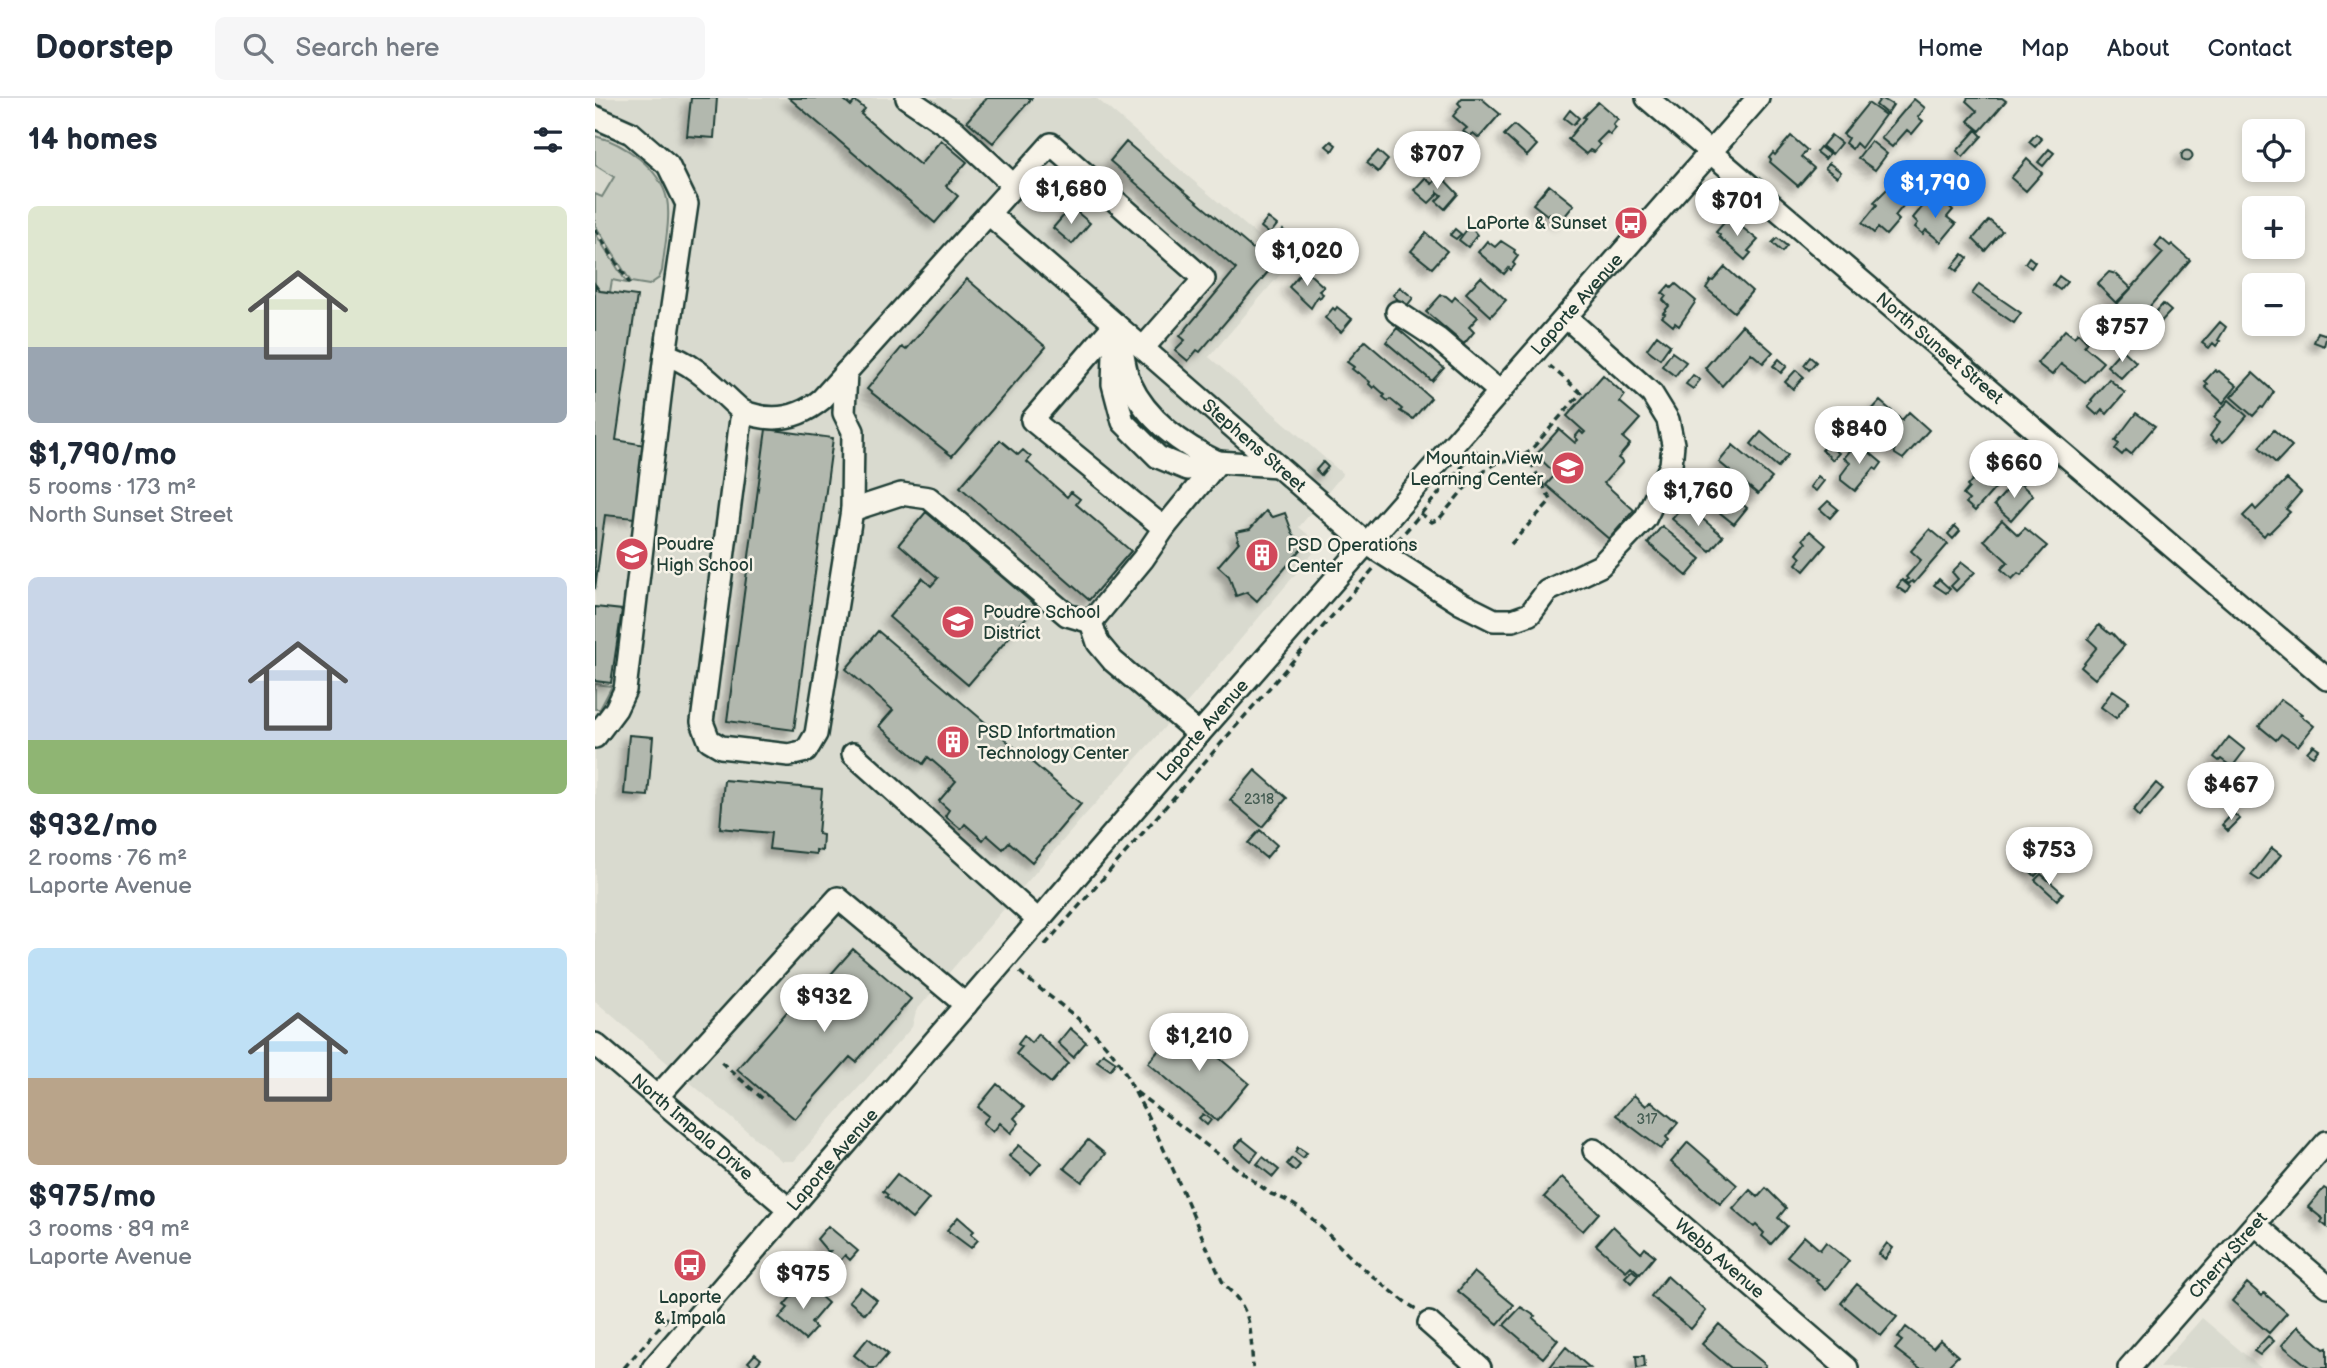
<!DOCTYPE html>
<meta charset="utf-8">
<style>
body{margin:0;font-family:"Balsamiq Sans",sans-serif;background:#f6f6f7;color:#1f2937;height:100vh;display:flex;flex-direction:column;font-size:26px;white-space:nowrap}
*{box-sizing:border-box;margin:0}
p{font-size:23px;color:#747a83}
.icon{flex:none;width:38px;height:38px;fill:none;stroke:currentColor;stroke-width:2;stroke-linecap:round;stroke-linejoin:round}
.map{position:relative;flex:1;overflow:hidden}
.side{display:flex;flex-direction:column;background:#fff;width:595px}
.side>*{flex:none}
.controls{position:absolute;left:1647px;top:21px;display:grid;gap:14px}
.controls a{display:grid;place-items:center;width:63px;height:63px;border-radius:10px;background:#fff;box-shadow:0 4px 10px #0003;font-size:35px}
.price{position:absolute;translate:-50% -60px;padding:0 16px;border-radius:24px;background:#fff;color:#222;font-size:23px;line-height:46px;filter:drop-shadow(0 2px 4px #0008)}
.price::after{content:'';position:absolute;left:50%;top:42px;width:21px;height:16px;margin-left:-10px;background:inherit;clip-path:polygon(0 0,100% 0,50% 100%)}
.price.current{background:#1a73e8;color:#fff}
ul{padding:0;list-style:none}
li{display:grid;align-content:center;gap:14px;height:371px;padding:0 28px}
li span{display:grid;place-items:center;height:217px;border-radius:10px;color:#555}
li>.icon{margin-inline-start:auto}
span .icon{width:126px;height:126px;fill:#fffc;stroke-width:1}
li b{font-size:30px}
h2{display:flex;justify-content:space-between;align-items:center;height:84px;padding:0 28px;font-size:30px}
header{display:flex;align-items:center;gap:42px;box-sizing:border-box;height:98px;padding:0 35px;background:#fff;border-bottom:2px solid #e0e1e3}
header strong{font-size:33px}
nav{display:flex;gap:38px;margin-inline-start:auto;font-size:24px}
.search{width:490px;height:63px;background:#f6f6f7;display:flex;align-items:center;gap:18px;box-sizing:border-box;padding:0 24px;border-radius:10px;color:#747a83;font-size:26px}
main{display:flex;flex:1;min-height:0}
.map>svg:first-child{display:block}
</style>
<header>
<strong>Doorstep</strong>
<div class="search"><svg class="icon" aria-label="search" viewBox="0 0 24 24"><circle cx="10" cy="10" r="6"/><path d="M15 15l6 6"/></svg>Search here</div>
<nav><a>Home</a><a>Map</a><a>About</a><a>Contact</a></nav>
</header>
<main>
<section class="side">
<h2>14 homes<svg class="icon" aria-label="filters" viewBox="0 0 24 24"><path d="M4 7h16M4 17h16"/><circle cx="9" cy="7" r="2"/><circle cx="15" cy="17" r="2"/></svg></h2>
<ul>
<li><span style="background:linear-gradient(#dfe7d0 65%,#9aa5b1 0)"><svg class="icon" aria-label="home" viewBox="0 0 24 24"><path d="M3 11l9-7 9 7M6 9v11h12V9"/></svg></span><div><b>$1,790/mo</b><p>5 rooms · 173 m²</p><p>North Sunset Street</p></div></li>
<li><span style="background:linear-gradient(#c9d6e8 75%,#8fb573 0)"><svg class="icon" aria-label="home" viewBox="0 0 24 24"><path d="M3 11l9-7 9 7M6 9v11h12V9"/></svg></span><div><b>$932/mo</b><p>2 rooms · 76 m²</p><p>Laporte Avenue</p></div></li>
<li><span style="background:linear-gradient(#bfe0f5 60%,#b9a48a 0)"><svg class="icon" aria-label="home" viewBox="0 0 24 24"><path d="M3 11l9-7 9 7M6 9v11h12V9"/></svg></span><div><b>$975/mo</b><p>3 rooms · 89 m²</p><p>Laporte Avenue</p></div></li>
</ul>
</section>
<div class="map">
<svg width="1732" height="1270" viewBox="0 0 1732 1270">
<defs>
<filter id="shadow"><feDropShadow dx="-6" dy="6" stdDeviation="3.5" flood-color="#0004"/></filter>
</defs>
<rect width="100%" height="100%" fill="#eae8dd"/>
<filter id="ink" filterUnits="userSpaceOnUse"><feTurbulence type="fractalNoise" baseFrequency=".0143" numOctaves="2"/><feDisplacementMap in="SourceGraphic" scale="14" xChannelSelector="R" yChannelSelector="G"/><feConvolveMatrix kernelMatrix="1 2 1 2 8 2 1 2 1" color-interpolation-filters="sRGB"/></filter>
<g filter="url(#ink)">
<path fill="#d9dacf" d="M0 0H501L695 165 614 259 748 376 704 429 725 447 596 600 490 717 321 913 317 929 199 1063H187L0 903Z
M1607 1220 1666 1270H1563Z"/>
<path fill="#c8ccc1" stroke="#74847a" stroke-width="2" d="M0 38C29 45 65 70 72 101 76 121 69 152 67 173L64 180 54 187 36 184 0 127V96L7 99 19 79 0 67Z
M0 135 32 185 17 182 15 194 5 193 0 186Z
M0 586 17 588 5 611H0Z"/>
<path fill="#b2b8ae" stroke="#1f3d34" stroke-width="2" filter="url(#shadow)" d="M96 0H122L119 40 92 38Z
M194 0H247L256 8 260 3 270 11 266 16 325 67 346 42 372 64 351 88 363 98 340 125Z
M392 0H437L398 45 372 23Z
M867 0H886L905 16 884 40 878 35 875 39 868 33 872 30 858 18 866 8 863 5Z
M1286 0 1298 7 1292 16 1281 7Z
M1373 0H1407L1411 3 1385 33 1373 23 1382 13 1371 3Z
M1319 1 1330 10 1323 19 1328 23 1317 36 1312 32 1297 49 1286 40Z
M1003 4 1023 21 1018 27 1021 30 1015 37 1012 34 1002 44 1005 47 999 54 995 52 991 56 973 41 990 20 988 19Z
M1273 5 1290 17 1266 50 1261 45 1257 51 1250 45 1253 40 1248 36Z
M975 12 984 20 978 27 969 20Z
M919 27 942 47 932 58 909 37Z
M1381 32 1387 38 1368 59 1362 53Z
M1441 36 1447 41 1440 49 1434 44Z
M1236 37 1246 45 1237 56 1227 48Z
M1196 38 1212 52 1206 59 1219 70 1203 88 1175 64 1176 62 1174 60 1178 55 1180 57Z
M736 43 741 47 737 53 731 48Z
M1276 43 1292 56 1280 72 1263 60Z
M531 44 678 168 605 254 602 252 593 263 580 252 590 242 585 238 641 171 515 63Z
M1225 49 1234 56 1230 61 1221 54Z
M1454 51 1459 55 1448 68 1443 64Z
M1586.5 58a5.5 5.5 0 1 1 11 0a5.5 5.5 0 1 1-11 0Z
M783 53 793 62 783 74 772 65Z
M1432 61 1447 75 1431 93 1416 80Z
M1234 65 1246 74 1242 79 1230 70Z
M845 77 863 96 850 111 841 103 847 97 843 94V96L834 105 819 92 830 80 837 86Z
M954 87 979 107 965 124 954 115 952 117 938 106Z
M1295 88 1312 103 1300 118 1304 122 1291 137 1283 130 1279 135 1267 125 1282 107 1279 104Z
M1333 102 1343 110 1348 103 1358 112 1352 119 1361 126 1346 144 1331 132 1328 136 1320 129 1323 125 1318 120Z
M476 109 495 125 477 146 458 130Z
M1699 118 1708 120 1706 127 1698 125Z
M1134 119 1163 142 1153 153 1156 155 1150 162 1124 139 1125 137 1121 134Z
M673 120 682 127 675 136 666 129Z
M1394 122 1407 133 1390 153 1378 141Z
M876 129 882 137 873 149 864 142 873 130Z
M860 131 866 136 861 141 855 137Z
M688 132 698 141 691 149 681 140Z
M831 135 852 153 837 170 816 153Z
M1182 140 1192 148 1187 154 1177 145Z
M1566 140 1575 148 1577 146 1595 162 1542 223 1522 206 1568 155 1560 148Z
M892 143 900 149 906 143 920 152 919 154 923 158 918 165 920 167 916 172 914 170 909 176 883 154Z
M1368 156 1373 160 1362 173 1357 169Z
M1434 159 1440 164 1436 170 1430 165Z
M1130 169 1157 193 1139 214 1111 190 1116 182 1118 183Z
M709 171 729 189 724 193 728 196 725 200 723 198 716 210 694 189Z
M1514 174 1521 176 1536 190 1521 205 1502 186Z
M1464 178 1472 184 1465 192 1458 187Z
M886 179 911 202 896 218 871 195Z
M372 181 451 249 357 358 272 291 307 249 311 252Z
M0 186 5 193 42 198 21 342 50 347 39 420 10 417 0 491Z
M1081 186 1101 203 1084 228 1080 225 1078 228 1067 219 1070 216 1068 215 1074 208 1068 202 1071 198 1067 195 1074 187 1077 190Z
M1384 186 1426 215 1419 225 1377 196Z
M805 189 818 200 811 209 798 197Z
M846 197 851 198 857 203 860 199 883 219 874 229 879 234 869 246 831 214Z
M1568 206 1576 213 1559 231 1552 224Z
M742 209 757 221 746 234 730 220 738 210 740 212Z
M1625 224 1631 229 1623 242 1625 243 1621 248 1618 245 1614 250 1607 245Z
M1147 227 1178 254 1168 265 1156 255 1127 288 1110 270Z
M802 230 849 270 837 283 791 244Z
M1470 232 1479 239 1483 235 1492 244 1489 248 1508 264 1490 284 1466 266 1457 277 1442 265Z
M1723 234 1732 237 1729 248 1719 244Z
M1062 237 1075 247 1065 261 1052 251Z
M770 243 836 300 818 321 805 313 807 311 795 301 793 303 788 299 790 297 780 288 778 290 774 286 775 284 763 274 762 275 757 271 759 269 752 264Z
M1527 251 1541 264 1526 280 1512 268Z
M1077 254 1091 264 1080 278 1067 268Z
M1215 259 1221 264 1214 272 1209 267Z
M1184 261 1192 268 1186 275 1178 268Z
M1201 272 1209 279 1198 291 1190 284Z
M1620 272 1622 274 1624 273 1642 288 1628 305 1610 289 1613 286 1610 283Z
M1658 275 1679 294 1668 310 1666 309 1658 318 1636 299Z
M1008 277 1030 297 1025 304 1045 321 1028 340 1035 346 1023 360 1028 364 1009 385 1039 412 1014 441 951 387 961 376 941 357 964 331 980 345 983 342 980 339 985 333 988 336 990 334 972 318Z
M1098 277 1105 282 1098 291 1091 286Z
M1514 281 1530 295 1512 316 1507 311 1502 317 1493 309 1498 304 1496 302Z
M1634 302 1652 318 1633 340 1628 344 1624 341 1621 344 1615 338 1625 324 1619 319Z
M1285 303 1307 322 1314 314 1334 332 1308 361 1300 356 1298 343 1294 340 1291 342 1280 332 1276 336 1264 326Z
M1541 315 1560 328 1536 356 1531 352 1527 357 1520 351 1524 346 1520 343Z
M171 331 238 340 199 632 132 623Z
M1679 332 1697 348 1681 365 1664 349Z
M1166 334 1193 357 1183 369 1156 346Z
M405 342 423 357 428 352 436 359 432 364 472 399 476 394 485 401 481 406 536 453 494 502 365 389Z
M1262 344 1275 350 1274 354 1287 365 1282 372 1279 370 1260 393 1246 382V377L1255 365 1249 360Z
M1138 347 1177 380 1163 396 1124 364Z
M1231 347 1244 355 1238 362 1227 352Z
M728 364 733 369 726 377 721 372Z
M1393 364 1410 379 1380 413 1371 405 1374 402 1368 397 1374 390 1372 388Z
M1113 377 1152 410 1139 426 1099 394Z
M1223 378 1229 383 1221 393 1215 389Z
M1692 381 1706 394 1691 411 1695 414 1674 435 1672 434 1669 438 1648 418 1658 408 1661 412Z
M1421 382 1438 397 1416 422 1399 407Z
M1233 403 1243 411 1235 420 1225 411Z
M1090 406 1128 438 1115 453 1077 421Z
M671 413 678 419 690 415 698 436 710 447 662 503 652 494 641 498 634 478 623 468 644 444 642 442 643 440 641 434 655 431Z
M331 414 441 508 373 587 294 519 327 480 336 488 343 480 304 446Z
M1407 422 1423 437 1430 430 1452 448 1426 477 1423 475 1417 481 1406 471 1413 464 1389 442Z
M1067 428 1106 461 1092 478 1053 445Z
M1360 428 1365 433 1358 441 1353 436Z
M1335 431 1353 446 1319 485 1317 483 1314 486 1310 483 1313 481 1311 479 1326 462 1316 453Z
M1215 433 1231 447 1209 473 1201 466 1206 460 1202 456 1211 445 1208 441Z
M1367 464 1380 474 1361 493 1356 488 1363 481 1357 474Z
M1344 481 1355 491 1351 495 1339 487Z
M1307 482 1315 489 1311 495 1302 489Z
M0 509 27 512 16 585 0 583Z
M1504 527 1515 536 1517 535 1529 548 1500 581 1486 569 1502 549 1493 541Z
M283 533 486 706 437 764 414 744 408 751 392 737 388 742 370 726 366 731 350 718 354 712 344 703 361 683 333 659 328 666 284 628 298 612 251 571Z
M1518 592 1534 603 1521 620 1506 609Z
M1686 601 1707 616 1705 617 1719 628 1703 648 1686 636 1681 642 1664 628Z
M34 637 58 639 53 698 29 696Z
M1634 639 1650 652 1637 669 1626 661 1624 663 1619 659Z
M1718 647 1724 651 1718 658 1712 654Z
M660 672 692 700 667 729 635 702Z
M129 682 227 691 223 736 228 737 227 753 221 752V756L174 751 176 735 125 730Z
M1561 685 1568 691 1544 719 1538 713Z
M1638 715 1645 721 1633 733 1627 727Z
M665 732 682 747 671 760 653 745Z
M1677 750 1686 757 1665 783 1656 777Z
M1428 754 1445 773 1440 778 1422 760Z
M1446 776 1468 795 1462 802 1440 782Z
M258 851 316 901 261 964 255 959 200 1021 142 971 197 908 199 909 206 902 210 906Z
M585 927 654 985 622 1023 553 965Z
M475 930 491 944 478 959 463 945Z
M443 936 473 965 456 985 421 956 427 949 423 946 429 938 436 945Z
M508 955 521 964 515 972 502 963Z
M402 986 429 1009 419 1020 424 1025 416 1035 405 1025 398 1034 388 1025 394 1018 383 1009Z
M1039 997 1051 1008 1056 1003 1083 1025 1071 1039 1074 1042 1066 1051 1021 1017Z
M608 1016 616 1022 612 1027 604 1020Z
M647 1041 663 1054 656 1063 640 1049Z
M493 1042 510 1056 487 1084 469 1070Z
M1093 1044 1142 1087 1125 1106 1094 1077 1093 1078 1076 1064Z
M424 1047 446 1065 436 1076 414 1058Z
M703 1049 712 1055 708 1060 700 1054Z
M668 1059 684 1072 678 1079 662 1066Z
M697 1060 705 1067 700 1073 692 1066Z
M302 1076 334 1101 317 1121 291 1099 293 1097 288 1093Z
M967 1079 1004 1115 988 1133 949 1099Z
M1171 1090 1191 1110 1183 1120 1192 1128 1176 1146 1167 1138 1169 1135 1161 1127 1159 1129 1138 1111 1155 1092 1163 1099Z
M1729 1090 1732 1092V1129L1726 1124 1728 1121 1713 1109Z
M363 1119 379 1133 376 1136 383 1142 376 1150 352 1132Z
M233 1128 263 1153 255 1162 250 1157 245 1163 233 1155 235 1153H232L222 1141Z
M1018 1128 1046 1155 1050 1150 1060 1158 1045 1176 1036 1168 1031 1173 1001 1147Z
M1209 1138 1225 1152 1231 1144 1254 1163 1231 1192 1221 1183 1223 1182 1192 1158Z
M1292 1145 1298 1150 1290 1161 1284 1156Z
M1037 1172 1043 1177 1036 1185 1030 1179Z
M879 1174 919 1207 903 1226 863 1193Z
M1072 1178 1111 1213 1096 1231 1056 1198Z
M1652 1185 1667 1198 1669 1195 1692 1215 1674 1235 1637 1203Z
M1262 1186 1302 1219 1286 1238 1246 1205Z
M213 1187 233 1205 216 1225 221 1230 210 1242 184 1220 193 1210 189 1207 202 1192 206 1195Z
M266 1189 282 1202 270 1216 254 1203Z
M926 1209 940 1218 938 1220 963 1242 948 1260 909 1227Z
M1124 1226 1141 1241 1140 1242 1171 1267 1169 1270H1136L1107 1246Z
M1703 1228 1729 1251 1732 1250V1270H1715L1687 1247Z
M1311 1229 1338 1250 1345 1242 1363 1258 1351 1270H1325L1300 1251 1307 1243 1303 1240Z
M1673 1238 1679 1243 1665 1257 1659 1253Z
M273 1240 293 1256 281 1270H275L259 1257Z
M971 1249 995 1270 955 1269Z
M160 1256 166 1261 159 1269 153 1264Z
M1041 1258H1049L1050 1269 1042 1270Z"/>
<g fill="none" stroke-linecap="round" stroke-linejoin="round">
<defs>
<g id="minor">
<path d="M312 0 359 32 419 88"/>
<path id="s1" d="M1052 0 1732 581"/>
<path d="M0 19 36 35 73 67 92 106 70 257 30 592 21 611 0 639"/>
<path id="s2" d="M394 116 771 445 865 505 899 522H918L935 516 952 493 1005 468 1050 421 1076 367 1078 346 1073 322 1057 296 971 219"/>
<path d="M802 214 843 241 904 293"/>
<path d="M520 226 437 322 569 430 623 364 683 368"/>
<path d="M520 226 518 286 528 324 563 359 592 371 623 364"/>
<path d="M526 248C529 260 530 274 535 285 551 321 588 348 623 364"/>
<path d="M70 257C99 263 125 294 147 313L107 624 114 642 126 649 194 657 211 653 221 636 257 412 258 333 249 315 251 274"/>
<path d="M147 313C176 325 203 321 227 301L456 46 609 181 548 250"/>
<path d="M257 412 306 396 334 400 472 517 496 524"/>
<path d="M569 430 548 461 496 524 503 545 518 563 604 636"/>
<path d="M258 656 444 823"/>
<path id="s3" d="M0 946 195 1112"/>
<path d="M62 999 243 800 371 907"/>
<path id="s4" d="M999 1052 1252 1270"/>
<path d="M1661 1127 1732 1188"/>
<path d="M834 1225 885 1270"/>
<path id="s5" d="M58 1270 604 636 1163 0"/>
<path id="s6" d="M1534 1270 1732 1044"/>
</g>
</defs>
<use href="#minor" stroke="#1f3d34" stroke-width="26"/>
<path stroke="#1f3d34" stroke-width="3.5" stroke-dasharray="7 5" stroke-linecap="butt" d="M0 131 35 186
M825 415 837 424 845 420 868 392 892 371 904 364 925 360 935 353 986 295 955 268
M802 443 882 352
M916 446 956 402 931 356
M450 847 779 470
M425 874C454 900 489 921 514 951 527 966 535 985 544 1002 577 1062 600 1126 629 1187 659 1213 655 1233 658 1270
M126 964 168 1001 172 997
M541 994 676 1096C712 1107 734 1140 761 1164 778 1179 795 1192 813 1206L821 1211
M29 1270 75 1217 79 1216"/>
<use href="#minor" stroke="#f7f3e8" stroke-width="21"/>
</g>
</g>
<defs>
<symbol id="bus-disc" viewBox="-11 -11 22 22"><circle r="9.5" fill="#d1495b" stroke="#f7f3e8"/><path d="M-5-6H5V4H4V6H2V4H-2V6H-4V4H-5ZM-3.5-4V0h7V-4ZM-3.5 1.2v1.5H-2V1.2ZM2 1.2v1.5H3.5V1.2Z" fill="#fff"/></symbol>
<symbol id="school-disc" viewBox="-11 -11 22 22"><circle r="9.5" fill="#d1495b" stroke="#f7f3e8"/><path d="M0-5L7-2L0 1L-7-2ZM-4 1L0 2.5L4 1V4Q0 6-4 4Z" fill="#fff"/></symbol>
<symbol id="building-disc" viewBox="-11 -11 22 22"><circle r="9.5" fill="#d1495b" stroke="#f7f3e8"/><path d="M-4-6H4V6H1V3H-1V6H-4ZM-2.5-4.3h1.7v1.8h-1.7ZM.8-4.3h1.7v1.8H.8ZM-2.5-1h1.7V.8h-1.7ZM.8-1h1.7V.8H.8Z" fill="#fff"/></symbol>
</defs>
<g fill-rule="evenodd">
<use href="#bus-disc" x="1017" y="106" width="38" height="38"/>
<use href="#school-disc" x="954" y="351" width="38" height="38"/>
<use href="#school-disc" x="18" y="437" width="38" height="38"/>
<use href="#building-disc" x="648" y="438" width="38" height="38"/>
<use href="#school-disc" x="344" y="505" width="38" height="38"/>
<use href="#building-disc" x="339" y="625" width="38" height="38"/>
<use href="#bus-disc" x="76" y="1148" width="38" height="38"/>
</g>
<g text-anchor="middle" stroke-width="5" stroke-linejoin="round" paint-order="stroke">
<g font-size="14" fill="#445c52">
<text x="664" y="706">2318</text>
<text x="1052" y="1026">317</text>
</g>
<g font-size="18" fill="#1f3d34" stroke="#f7f3e8" text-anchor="start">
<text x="1012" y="131" text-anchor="end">LaPorte &amp; Sunset</text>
<text x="948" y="366" text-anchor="end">Mountain View<tspan x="948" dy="21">Learning Center</tspan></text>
<text x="61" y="452">Poudre<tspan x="61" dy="21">High School</tspan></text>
<text x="692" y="453">PSD Operations<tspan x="692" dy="21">Center</tspan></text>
<text x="388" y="520">Poudre School<tspan x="388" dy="21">District</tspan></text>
<text x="382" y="640">PSD Infortmation<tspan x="382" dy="21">Technology Center</tspan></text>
<text x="95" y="1205" text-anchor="middle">Laporte<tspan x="95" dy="21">&amp; Impala</tspan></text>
</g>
<g font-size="18" fill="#1f3d34" stroke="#f7f3e8">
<text dy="6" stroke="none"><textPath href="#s5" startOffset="1409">Laporte Avenue</textPath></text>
<text dy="6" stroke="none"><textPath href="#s1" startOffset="385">North Sunset Street</textPath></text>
<text dy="6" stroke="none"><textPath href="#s2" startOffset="352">Stephens Street</textPath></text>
<text dy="6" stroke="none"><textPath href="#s5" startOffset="842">Laporte Avenue</textPath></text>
<text dy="6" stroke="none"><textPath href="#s3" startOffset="128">North Impala Drive</textPath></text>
<text dy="6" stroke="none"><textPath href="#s5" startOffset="275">Laporte Avenue</textPath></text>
<text dy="6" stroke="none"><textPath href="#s6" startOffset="150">Cherry Street</textPath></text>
<text dy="6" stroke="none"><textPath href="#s4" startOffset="166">Webb Avenue</textPath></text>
</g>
</g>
</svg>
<div class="controls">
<a><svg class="icon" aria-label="locate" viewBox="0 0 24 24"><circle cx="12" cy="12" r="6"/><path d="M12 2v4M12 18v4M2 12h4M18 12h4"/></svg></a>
<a>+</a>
<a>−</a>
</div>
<b class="price" style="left:842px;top:93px">$707</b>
<b class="price current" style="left:1340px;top:122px">$1,790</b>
<b class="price" style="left:476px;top:128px">$1,680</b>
<b class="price" style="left:1142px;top:140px">$701</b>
<b class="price" style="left:712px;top:190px">$1,020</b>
<b class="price" style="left:1527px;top:266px">$757</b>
<b class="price" style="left:1264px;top:368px">$840</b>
<b class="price" style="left:1419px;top:402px">$660</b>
<b class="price" style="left:1103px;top:430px">$1,760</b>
<b class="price" style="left:1636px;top:724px">$467</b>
<b class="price" style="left:1454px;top:789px">$753</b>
<b class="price" style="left:229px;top:936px">$932</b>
<b class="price" style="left:604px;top:975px">$1,210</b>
<b class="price" style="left:208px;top:1213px">$975</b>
</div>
</main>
